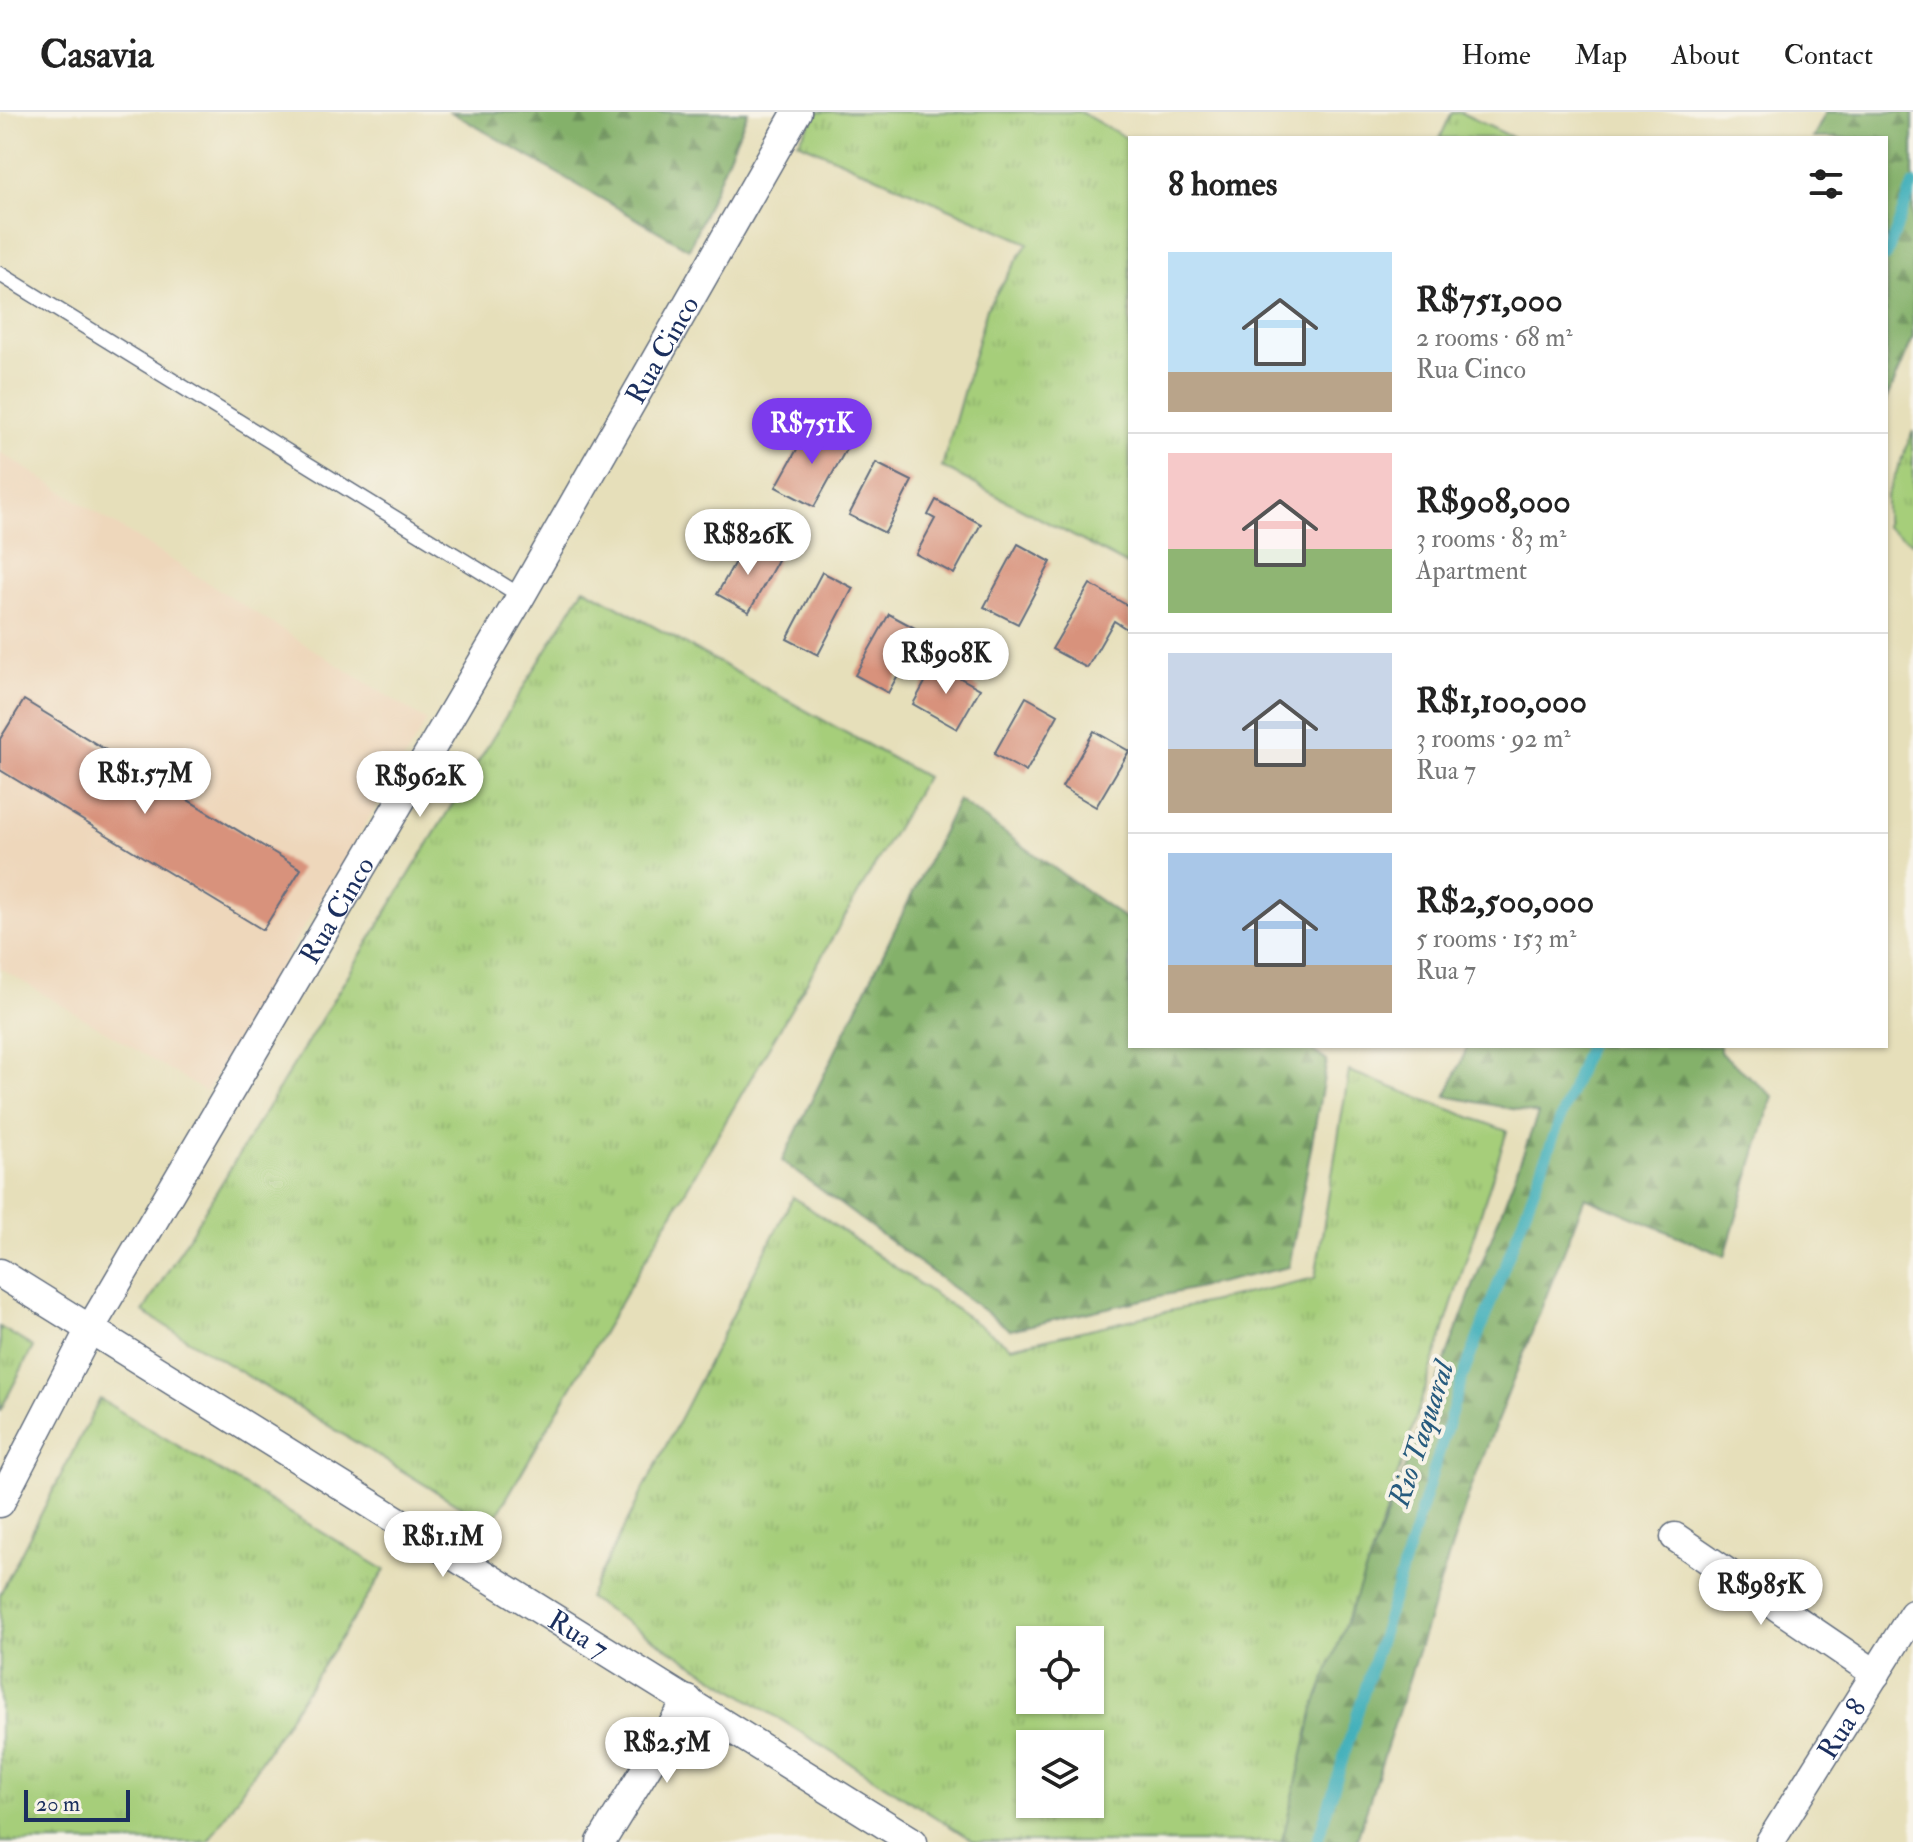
<!DOCTYPE html>
<meta charset="utf-8">
<style>
body{margin:0;font-family:"IM FELL Double Pica",serif;background:#f6f6f6;color:#222;height:100vh;display:flex;flex-direction:column;font-size:30px;white-space:nowrap}
*{box-sizing:border-box;margin:0}
p{font-size:26px;color:#767676}
.icon{flex:none;width:44px;height:44px;fill:none;stroke:currentColor;stroke-width:2;stroke-linecap:round;stroke-linejoin:round}
.map{position:relative;flex:1;overflow:hidden}
.panel{position:absolute;left:1128px;top:24px;width:760px;height:912px;display:flex;flex-direction:column;background:#fff;border-radius:0px;box-shadow:0 2px 6px #0004}
.panel>*{flex:none}
.fabs{position:absolute;left:1016px;top:1514px;display:grid;gap:16px}
.fabs a{display:grid;place-items:center;width:88px;height:88px;border-radius:0px;background:#fff;box-shadow:0 2px 6px #0004;font-size:40px}
.scale{position:absolute;left:24px;bottom:20px;width:106px;box-sizing:border-box;padding-left:8px;border:4px solid #1b2f5e;border-top:0;font-size:22px;line-height:28px;white-space:nowrap;color:#1b2f5e;-webkit-text-stroke:6px #f7f3e8;paint-order:stroke}
.price{position:absolute;translate:-50% -68px;padding:0 18px;border-radius:28px;background:#fff;color:#222;font-size:26px;line-height:52px;filter:drop-shadow(0 2px 4px #0008)}
.price::after{content:'';position:absolute;left:50%;top:48px;width:24px;height:18px;margin-left:-12px;background:inherit;clip-path:polygon(0 0,100% 0,50% 100%)}
.price.on{background:#7c3aed;color:#fff}
ul{padding:0;list-style:none}
li{display:flex;align-items:center;gap:24px;height:200px;padding:0 40px}
li+li{border-top:2px solid #e0e0e0}
li span{display:grid;place-items:center;flex:none;width:224px;height:160px;border-radius:0px;color:#555}
li>.icon{margin-inline-start:auto}
span .icon{width:96px;height:96px;fill:#fffc;stroke-width:1}
li b{font-size:34px}
h2{display:flex;justify-content:space-between;align-items:center;height:96px;padding:0 40px;font-size:34px}
header{display:flex;align-items:center;gap:48px;box-sizing:border-box;height:112px;padding:0 40px;background:#fff;border-bottom:2px solid #e0e0e0}
header strong{font-size:38px}
nav{display:flex;gap:44px;margin-inline-start:auto;font-size:28px}
.map>svg:first-child{display:block}
</style>
<header>
<strong>Casavia</strong>
<nav><a>Home</a><a>Map</a><a>About</a><a>Contact</a></nav>
</header>
<div class="map">
<svg width="1913" height="1730" viewBox="0 0 1913 1730">
<defs>
<pattern id="grass-tufts" width="24" height="20" patternUnits="userSpaceOnUse" patternTransform="scale(2)"><rect width="24" height="20" fill="#a6ce7a"/><path d="M3 7l-1-3M5 7V3M7 7l1-3M15 17l-1-3M17 17v-4M19 17l1-3" fill="none" stroke="#8eb16c"/></pattern>
<pattern id="forest-firs" width="22" height="20" patternUnits="userSpaceOnUse" patternTransform="scale(2)"><rect width="22" height="20" fill="#84b16a"/><path d="M5 1l3.5 6h-7zM16 11l3.5 6h-7z" fill="#6b905a"/></pattern>
</defs>
<rect width="100%" height="100%" fill="#f7f3e8"/>
<filter id="ink" filterUnits="userSpaceOnUse"><feTurbulence type="fractalNoise" baseFrequency=".0125" numOctaves="2"/><feDisplacementMap in="SourceGraphic" scale="16" xChannelSelector="R" yChannelSelector="G"/><feConvolveMatrix kernelMatrix="1 2 1 2 8 2 1 2 1" color-interpolation-filters="sRGB"/></filter>
<filter id="wash" filterUnits="userSpaceOnUse"><feTurbulence type="fractalNoise" baseFrequency=".006" numOctaves="4" result="noise"/><feDisplacementMap in="SourceGraphic" scale="32" xChannelSelector="R" yChannelSelector="G"/><feGaussianBlur stdDeviation="1.8" result="paint"/><feColorMatrix in="noise" values="0 0 0 0 0 0 0 0 0 0 0 0 0 0 0 0 0 1.4 0 .05"/><feComposite in="paint" operator="in"/></filter>
<g filter="url(#wash)">
<rect width="100%" height="100%" fill="#e6dfba"/>
<path fill="#eed7bb" d="M0 340 427 609 206 980 0 856Z"/>
<path fill="url(#grass-tufts)" stroke="#607e6c" stroke-width="2" fill-rule="evenodd" d="M818 0H1080L1130 28V454L942 355 987 196 1028 131 798 30Z
M1452 0H1459L1514 26H1440Z
M1913 319V431L1886 415V386Z
M584 476 926 665 491 1413 143 1200Z
M1349 959 1507 1019 1281 1730H975L588 1486 793 1085 1011 1235 1315 1166ZM1030 1528H1090V1588H1030ZM1030 1632H1090V1692H1030Z
M0 1215 33 1235 0 1299Z
M100 1287 385 1458 208 1730H0V1482Z"/>
<path fill="url(#forest-firs)" stroke="#507064" stroke-width="2" d="M451 0H748L689 137Z
M1826 0H1913V226L1886 290V26H1813Z
M958 688 1130 810V934H1306L1327 949 1289 1155 1010 1218 782 1049Z
M1468 934H1720V940L1773 984 1725 1144 1585 1085 1471 1376 1356 1730H1282L1314 1596 1538 1002 1446 984Z"/>
<g fill="none" stroke-linecap="round" stroke-linejoin="round">
<path stroke="#3eaeb9" stroke-width="11" d="M1886 145 1913 72
M1317 1730 1462 1267 1588 934"/>
</g>
<g id="blocks">
<path fill="#d8927b" d="M811 312 849 332 814 395 776 375Z
M876 351 912 369 885 421 849 403Z
M936 388 981 412 954 462 916 442 935 407 928 403Z
M746 430 778 448 749 500 717 482Z
M1018 432 1051 450 1018 512 984 495Z
M822 460 853 476 818 543 787 527Z
M1090 472 1130 495V519L1114 509 1087 556 1052 537Z
M889 502 922 520 888 581 855 563Z
M935 552 980 577 957 617 913 592Z
M1026 585 1058 603 1026 660 994 642Z
M24 588 301 757 263 818 0 658V627Z
M1094 619 1129 639 1096 695 1062 675Z"/>
</g>
</g>
<g filter="url(#ink)">
<use href="#blocks" fill-opacity="0" stroke="#626d7e" stroke-width="2"/>
<g fill="none" stroke-linecap="round" stroke-linejoin="round">
<defs>
<path id="service" d="M0 162 521 484"/>
<g id="minor">
<path id="s1" d="M0 1161 913 1730"/>
<path id="s2" d="M0 1391 90 1217 521 484 797 0"/>
<path d="M1675 1425 1876 1562"/>
<path d="M601 1730 688 1588"/>
<path id="s3" d="M1770 1730 1913 1502"/>
</g>
</defs>
<use href="#service" stroke="#626d7e" stroke-width="17"/>
<use href="#minor" stroke="#626d7e" stroke-width="31"/>
<use href="#service" stroke="#fff" stroke-width="14"/>
<use href="#minor" stroke="#fff" stroke-width="28"/>
</g>
</g>
<g text-anchor="middle" stroke-width="8" stroke-linejoin="round" paint-order="stroke">
<g font-size="28" fill="#1b2f5e" stroke="#f7f3e8">
<text dy="10" stroke="none"><textPath href="#s2" startOffset="1330">Rua Cinco</textPath></text>
<text dy="10" stroke="none"><textPath href="#s2" startOffset="682">Rua Cinco</textPath></text>
<text dy="10" stroke="none"><textPath href="#s1" startOffset="682">Rua 7</textPath></text>
<text dy="10" stroke="none"><textPath href="#s3" startOffset="134">Rua 8</textPath></text>
</g>
<g font-size="30" font-style="italic" fill="#275b7e" stroke="#f7f3e8">
<text transform="translate(1421 1322) rotate(-72)" y="10">Rio Taquaral</text>
</g>
</g>
</svg>
<div class="fabs">
<a><svg class="icon" aria-label="locate" viewBox="0 0 24 24"><circle cx="12" cy="12" r="6"/><path d="M12 2v4M12 18v4M2 12h4M18 12h4"/></svg></a>
<a><svg class="icon" aria-label="layers" viewBox="0 0 24 24"><path d="M12 4l9 5-9 5-9-5zM3 14l9 5 9-5"/></svg></a>
</div>
<div class="scale">20 m</div>
<b class="price on" style="left:812px;top:354px">R$751K</b>
<b class="price" style="left:748px;top:465px">R$826K</b>
<b class="price" style="left:946px;top:584px">R$908K</b>
<b class="price" style="left:145px;top:704px">R$1.57M</b>
<b class="price" style="left:420px;top:707px">R$962K</b>
<b class="price" style="left:443px;top:1467px">R$1.1M</b>
<b class="price" style="left:1761px;top:1515px">R$985K</b>
<b class="price" style="left:667px;top:1673px">R$2.5M</b>
<section class="panel">
<h2>8 homes<svg class="icon" aria-label="filters" viewBox="0 0 24 24"><path d="M4 7h16M4 17h16"/><circle cx="9" cy="7" r="2"/><circle cx="15" cy="17" r="2"/></svg></h2>
<ul>
<li><span style="background:linear-gradient(#bfe0f5 75%,#b9a48a 0)"><svg class="icon" aria-label="home" viewBox="0 0 24 24"><path d="M3 11l9-7 9 7M6 9v11h12V9"/></svg></span><div><b>R$751,000</b><p>2 rooms · 68 m²</p><p>Rua Cinco</p></div></li>
<li><span style="background:linear-gradient(#f6c9c9 60%,#8fb573 0)"><svg class="icon" aria-label="home" viewBox="0 0 24 24"><path d="M3 11l9-7 9 7M6 9v11h12V9"/></svg></span><div><b>R$908,000</b><p>3 rooms · 83 m²</p><p>Apartment</p></div></li>
<li><span style="background:linear-gradient(#c9d6e8 60%,#b9a48a 0)"><svg class="icon" aria-label="home" viewBox="0 0 24 24"><path d="M3 11l9-7 9 7M6 9v11h12V9"/></svg></span><div><b>R$1,100,000</b><p>3 rooms · 92 m²</p><p>Rua 7</p></div></li>
<li><span style="background:linear-gradient(#a9c7e8 70%,#b9a48a 0)"><svg class="icon" aria-label="home" viewBox="0 0 24 24"><path d="M3 11l9-7 9 7M6 9v11h12V9"/></svg></span><div><b>R$2,500,000</b><p>5 rooms · 153 m²</p><p>Rua 7</p></div></li>
</ul>
</section>
</div>
